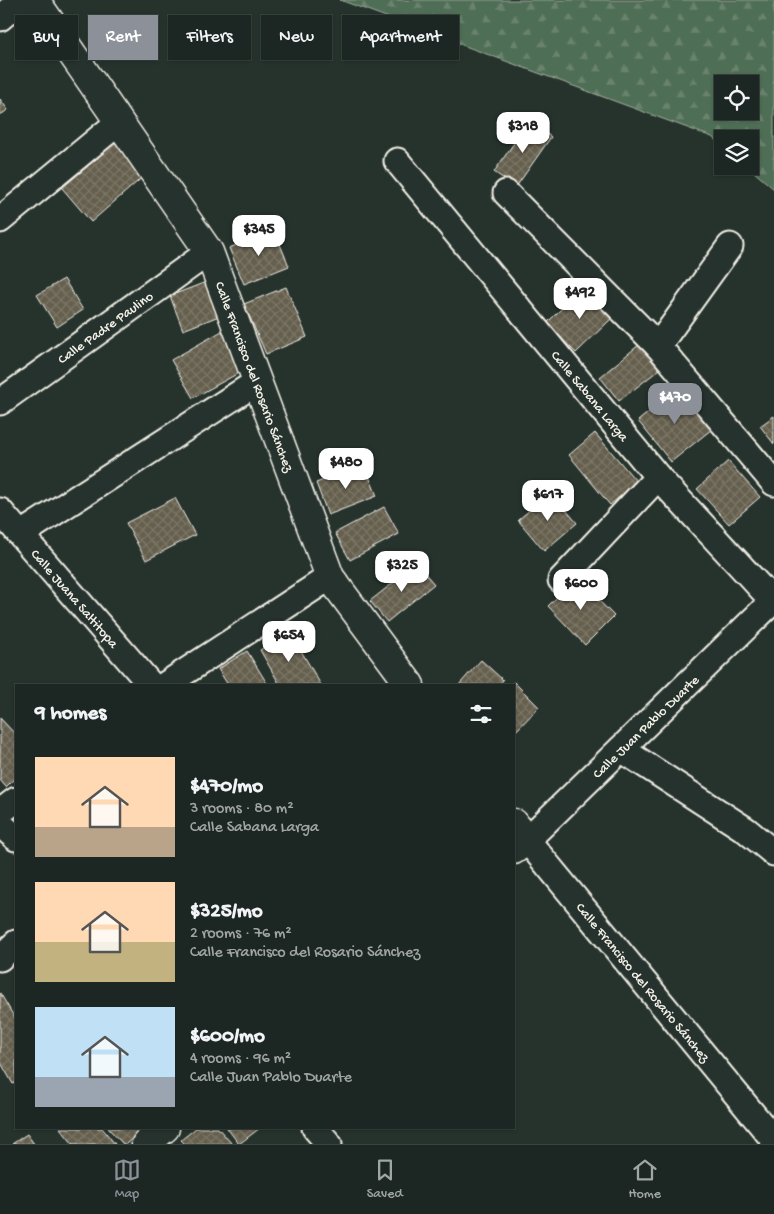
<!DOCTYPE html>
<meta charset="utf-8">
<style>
body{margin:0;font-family:"Gochi Hand",sans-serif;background:#252e2a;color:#f1f3f6;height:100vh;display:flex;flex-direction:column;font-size:19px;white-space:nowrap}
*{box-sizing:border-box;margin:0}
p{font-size:16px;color:#a0a5a5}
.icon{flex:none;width:28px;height:28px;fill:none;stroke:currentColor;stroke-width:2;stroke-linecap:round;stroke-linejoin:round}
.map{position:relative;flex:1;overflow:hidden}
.drawer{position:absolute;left:15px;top:684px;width:500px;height:445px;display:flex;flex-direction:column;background:#1c2622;border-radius:0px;box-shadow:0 1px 4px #0004,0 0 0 1px #3a4340}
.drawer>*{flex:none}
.banner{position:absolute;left:15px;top:15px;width:500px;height:45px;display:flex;gap:10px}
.tools{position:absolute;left:714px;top:75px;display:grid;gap:10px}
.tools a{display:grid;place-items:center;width:45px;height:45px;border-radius:0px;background:#1c2622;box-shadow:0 1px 4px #0004,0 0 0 1px #3a4340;font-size:25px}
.price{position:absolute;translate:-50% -42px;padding:0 11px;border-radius:10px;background:#fff;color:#222;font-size:16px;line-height:32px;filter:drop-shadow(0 1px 2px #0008)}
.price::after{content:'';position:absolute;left:50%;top:30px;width:15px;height:11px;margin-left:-8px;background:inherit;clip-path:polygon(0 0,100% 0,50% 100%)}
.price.active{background:#8c9099;color:#fff}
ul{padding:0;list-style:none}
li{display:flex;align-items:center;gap:15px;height:125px;padding:0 20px}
li span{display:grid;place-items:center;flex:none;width:140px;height:100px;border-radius:0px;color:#555}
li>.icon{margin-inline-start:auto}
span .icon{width:60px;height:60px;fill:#fffc;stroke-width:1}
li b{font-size:21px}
h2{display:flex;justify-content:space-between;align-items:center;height:60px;padding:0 20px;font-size:21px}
.chip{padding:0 18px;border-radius:0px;background:#1c2622;box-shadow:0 1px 4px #0004,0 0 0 1px #3a4340;font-size:18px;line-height:45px}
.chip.active{background:#8c9099;color:#fff}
.menu{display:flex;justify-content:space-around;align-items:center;height:70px;border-top:1px solid #3a4340;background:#1c2622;font-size:14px;color:#a0a5a5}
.menu a{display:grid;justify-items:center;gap:2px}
.menu .active{color:#8c9099}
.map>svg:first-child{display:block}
</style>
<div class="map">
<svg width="774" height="1144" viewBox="0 0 774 1144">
<defs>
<pattern id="forest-firs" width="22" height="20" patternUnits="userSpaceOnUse" patternTransform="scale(1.25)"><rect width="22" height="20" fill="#506e56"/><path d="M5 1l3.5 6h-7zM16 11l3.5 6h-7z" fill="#6a836e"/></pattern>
<pattern id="building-cross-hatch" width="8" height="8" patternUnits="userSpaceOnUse" patternTransform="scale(1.25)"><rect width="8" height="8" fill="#655e4e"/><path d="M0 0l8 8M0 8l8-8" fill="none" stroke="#7c7668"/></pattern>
</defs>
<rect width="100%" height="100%" fill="#26332d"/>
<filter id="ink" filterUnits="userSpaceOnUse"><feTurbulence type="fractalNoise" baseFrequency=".02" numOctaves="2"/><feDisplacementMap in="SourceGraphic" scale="10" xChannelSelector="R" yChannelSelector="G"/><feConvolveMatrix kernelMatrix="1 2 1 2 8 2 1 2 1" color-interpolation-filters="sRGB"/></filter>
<g filter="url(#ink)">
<path fill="url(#forest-firs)" stroke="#a2b09f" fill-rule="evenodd" d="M340 0H774V189L747 166H750V139H722V146L712 137ZM722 84H750V111H722Z"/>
<path fill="url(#building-cross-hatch)" stroke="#f4f1e8" d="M0 99 8 110 0 115Z
M529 121 551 137 516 187 494 172Z
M116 142 145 175 91 222 62 188Z
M274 230 289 266 244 284 229 248Z
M64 279 83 310 57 327 37 295Z
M206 282 219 316 183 330 170 296Z
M286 287 307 337 266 354 244 304Z
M583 287 613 317 576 353 547 323Z
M222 331 244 370 193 398 171 360Z
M640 344 660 369 619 401 600 377Z
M678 388 712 429 671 462 638 421Z
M774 416V444L760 426Z
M595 433 637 482 610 505 569 455Z
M728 461 760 497 729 524 697 489Z
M364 464 377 496 328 515 316 483Z
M551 492 577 523 544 551 518 520Z
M175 498 195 535 146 560 126 523Z
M384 507 399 534 350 560 335 533Z
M417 564 434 584 387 622 370 601Z
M577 578 614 616 585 645 548 606Z
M290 632 321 685H280L260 650Z
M247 651 268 685H228L218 669Z
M481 660 503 680 499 685H459Z
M514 682 539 707 514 733V685H511Z
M0 718 16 735V777L6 787 0 780Z
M0 993 16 1020V1082L13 1084 0 1061Z
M60 1128H102L115 1144H73Z
M108 1128H145L126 1144H123Z
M196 1128H218L232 1144H185L181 1140Z
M227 1128H260L239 1144Z
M27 1134 34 1144H12Z"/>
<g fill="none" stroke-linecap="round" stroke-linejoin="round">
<defs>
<g id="minor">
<path d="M0 18 21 0"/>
<path id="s1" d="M397 161 658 477 773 601"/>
<path d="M506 193 658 346 774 483"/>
<path d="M0 220 119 122"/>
<path d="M658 346 730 246"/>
<path id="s2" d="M0 402 209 252"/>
<path id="s3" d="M0 511 151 685"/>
<path d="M21 534 257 382"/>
<path d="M561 580 658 477"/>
<path id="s4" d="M774 600 527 840 774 1140"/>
<path d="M165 685 330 577"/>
<path d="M621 749 746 830 774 853"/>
<path d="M0 812 16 800"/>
<path d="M0 824 16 838"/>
<path d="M0 958 16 943"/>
<path d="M315 1128 329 1144"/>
</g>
<g id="tertiary">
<path id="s5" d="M35 0 209 252 330 577 410 685"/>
<path d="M514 823 527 840 514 850"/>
<path d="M146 1144 165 1128"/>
</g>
</defs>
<use href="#minor" stroke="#f4f1e8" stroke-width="29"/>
<use href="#tertiary" stroke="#f4f1e8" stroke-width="31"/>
<use href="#minor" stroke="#26332d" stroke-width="25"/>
<use href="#tertiary" stroke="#26332d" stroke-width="28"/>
</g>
</g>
<g text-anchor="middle" stroke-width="4" stroke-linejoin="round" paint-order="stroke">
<g font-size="14" fill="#f4f1e8" stroke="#26332d">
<text dy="5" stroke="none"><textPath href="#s2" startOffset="129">Calle Padre Paulino</textPath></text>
<text dy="5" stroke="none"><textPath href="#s5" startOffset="439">Calle Francisco del Rosario Sánchez</textPath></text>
<text dy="5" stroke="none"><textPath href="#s1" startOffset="304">Calle Sabana Larga</textPath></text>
<text dy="5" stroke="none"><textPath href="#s3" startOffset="115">Calle Juana Saltitopa</textPath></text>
<text transform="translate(645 726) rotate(-44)" y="5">Calle Juan Pablo Duarte</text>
<text dy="5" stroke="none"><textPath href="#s4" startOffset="528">Calle Francisco del Rosario Sánchez</textPath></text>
</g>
</g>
</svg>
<div class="tools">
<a><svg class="icon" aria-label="locate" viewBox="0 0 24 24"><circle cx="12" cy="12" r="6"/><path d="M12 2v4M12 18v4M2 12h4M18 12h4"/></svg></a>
<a><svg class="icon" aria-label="layers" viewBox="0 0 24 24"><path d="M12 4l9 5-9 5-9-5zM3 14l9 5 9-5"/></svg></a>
</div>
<b class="price" style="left:523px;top:154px">$318</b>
<b class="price" style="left:259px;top:257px">$345</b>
<b class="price" style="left:580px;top:320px">$492</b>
<b class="price active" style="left:675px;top:425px">$470</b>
<b class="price" style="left:346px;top:490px">$480</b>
<b class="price" style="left:548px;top:522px">$617</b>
<b class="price" style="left:402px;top:593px">$325</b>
<b class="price" style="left:581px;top:611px">$600</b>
<b class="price" style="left:289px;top:663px">$654</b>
<div class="banner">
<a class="chip">Buy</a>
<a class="chip active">Rent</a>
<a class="chip">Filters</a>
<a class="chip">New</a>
<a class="chip">Apartment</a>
</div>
<section class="drawer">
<h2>9 homes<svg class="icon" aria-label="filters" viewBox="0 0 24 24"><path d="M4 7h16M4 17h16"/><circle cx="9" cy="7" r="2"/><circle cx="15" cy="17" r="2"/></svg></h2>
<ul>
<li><span style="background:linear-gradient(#ffd9b3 70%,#b9a48a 0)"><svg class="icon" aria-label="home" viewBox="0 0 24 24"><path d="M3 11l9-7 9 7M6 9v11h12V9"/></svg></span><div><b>$470/mo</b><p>3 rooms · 80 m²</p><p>Calle Sabana Larga</p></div></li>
<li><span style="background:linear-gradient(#ffd9b3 60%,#c2b280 0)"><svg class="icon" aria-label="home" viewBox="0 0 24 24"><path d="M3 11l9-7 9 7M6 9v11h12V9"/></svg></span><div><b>$325/mo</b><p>2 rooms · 76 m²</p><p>Calle Francisco del Rosario Sánchez</p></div></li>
<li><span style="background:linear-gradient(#bfe0f5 70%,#9aa5b1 0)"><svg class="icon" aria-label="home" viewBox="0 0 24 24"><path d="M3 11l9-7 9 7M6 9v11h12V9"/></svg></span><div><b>$600/mo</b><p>4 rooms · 96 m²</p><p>Calle Juan Pablo Duarte</p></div></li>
</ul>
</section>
</div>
<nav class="menu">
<a class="active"><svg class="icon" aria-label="map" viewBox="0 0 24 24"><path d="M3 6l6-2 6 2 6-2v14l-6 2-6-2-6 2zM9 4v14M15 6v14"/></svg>Map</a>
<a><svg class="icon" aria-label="saved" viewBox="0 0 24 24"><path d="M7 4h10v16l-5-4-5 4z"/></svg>Saved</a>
<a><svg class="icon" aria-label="home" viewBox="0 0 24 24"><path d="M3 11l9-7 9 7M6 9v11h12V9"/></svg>Home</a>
</nav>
